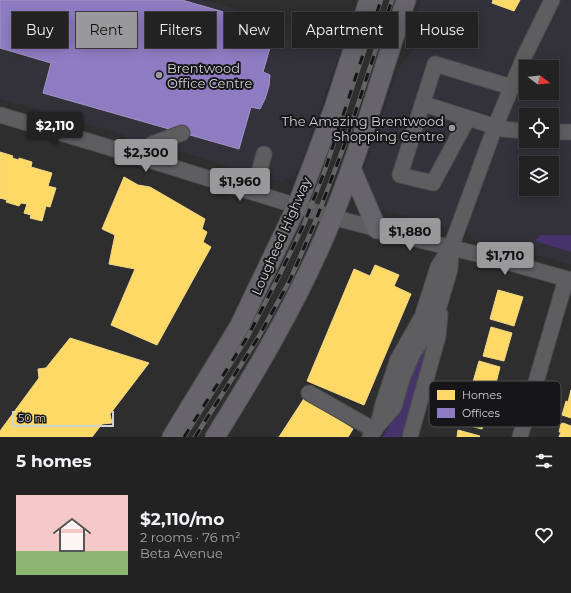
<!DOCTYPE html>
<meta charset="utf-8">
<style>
body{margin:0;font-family:Montserrat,sans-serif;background:#2a2a2b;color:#f1f3f6;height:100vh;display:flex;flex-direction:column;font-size:15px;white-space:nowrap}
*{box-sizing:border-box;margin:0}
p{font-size:13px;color:#a2a4a6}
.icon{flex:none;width:22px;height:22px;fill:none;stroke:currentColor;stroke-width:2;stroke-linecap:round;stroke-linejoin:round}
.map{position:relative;height:437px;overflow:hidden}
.panel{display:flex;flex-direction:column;background:#222223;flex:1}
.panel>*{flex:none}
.guide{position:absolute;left:12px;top:12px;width:547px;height:36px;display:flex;gap:8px}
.needle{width:26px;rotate:106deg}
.fabs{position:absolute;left:519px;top:60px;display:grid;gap:8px}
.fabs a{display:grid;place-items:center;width:40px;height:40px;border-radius:0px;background:#222223;box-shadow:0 2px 10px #0003,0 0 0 1px #3f3f41;font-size:20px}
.scale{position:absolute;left:12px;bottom:10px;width:102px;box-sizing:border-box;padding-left:4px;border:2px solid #d2d1d4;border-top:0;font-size:11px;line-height:14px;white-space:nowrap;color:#d2d1d4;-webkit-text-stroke:3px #161517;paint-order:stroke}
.price{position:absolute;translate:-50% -34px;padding:0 9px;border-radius:4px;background:#99989a;color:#111;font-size:13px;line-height:26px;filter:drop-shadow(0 1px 2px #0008)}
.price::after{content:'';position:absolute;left:50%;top:24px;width:12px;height:9px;margin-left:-6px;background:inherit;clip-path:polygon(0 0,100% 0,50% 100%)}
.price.active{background:#222;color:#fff}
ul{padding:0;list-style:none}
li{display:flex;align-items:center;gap:12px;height:100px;padding:0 16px}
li+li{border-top:1px solid #3f3f41}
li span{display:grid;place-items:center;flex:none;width:112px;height:80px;border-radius:0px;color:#555}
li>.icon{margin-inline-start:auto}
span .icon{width:48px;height:48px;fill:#fffc;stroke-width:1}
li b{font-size:17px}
h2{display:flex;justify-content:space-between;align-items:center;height:48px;padding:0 16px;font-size:17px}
.tag{padding:0 14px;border-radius:0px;background:#222223;box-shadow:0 2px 10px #0003,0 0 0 1px #3f3f41;font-size:14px;line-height:36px}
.tag.active{background:#99989a;color:#111}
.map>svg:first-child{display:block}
</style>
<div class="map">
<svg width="571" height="437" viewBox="0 0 571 437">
<rect width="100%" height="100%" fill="#2e2e2f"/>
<path fill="#333139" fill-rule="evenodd" d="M0 0H204L344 41 300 166 295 175 290 178 281 181 276 180 178 151 169 154 166 153 161 146 141 140 134 143H130L124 135 0 99Z
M421 0H571V265L505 246H490L478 243 471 238 467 228 451 222 447 226 442 227 380 209 376 206 363 178V172L398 68 414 49 416 41 412 39 409 45 407 47H405ZM526 67H552V93H526ZM526 115H552V141H526ZM526 163H552V189H526Z"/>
<path fill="#46336b" d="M540 235H571V252L535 241Z
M434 336 404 437H382L396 415 411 368Z"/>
<path fill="#ffd966" stroke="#f2d787" d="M493 0H520L514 11 492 3Z
M0 152 13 156 12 158 19 160V158L32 162 31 167 52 173 48 186 56 188 50 207 46 206 42 221 30 218 31 215 24 213 27 204 21 203 19 206 6 202 7 200 0 198V199Z
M124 177 138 185 150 187 205 219 202 229 207 232 203 242 211 247 157 345 111 325 135 269 109 264 115 235 102 229Z
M375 265 399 275 394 286 411 294 364 405 307 381 354 269 370 276Z
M498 290 523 297 514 326 490 319Z
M491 327 512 333 504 361 483 356Z
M70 338 149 363 110 414 112 423 102 424 92 437H0V431L39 378 38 369 46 368Z
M479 361 500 367 493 395 471 389Z
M571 390V418L562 415 566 401 568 402Z
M463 392 491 399 482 429 455 422Z
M305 397 353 429 348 437H279Z
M563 423 571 426V437H559L561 432H559L561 424Z
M458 430 480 436 479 437H457Z"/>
<path fill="#8e7cc3" stroke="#a296c8" d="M0 0H182L276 27 263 72 270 75 269 86 265 99 260 109 251 107 239 149 43 93 51 63 0 48Z"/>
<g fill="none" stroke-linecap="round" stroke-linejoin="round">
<defs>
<path id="minor" d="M424 104 468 118 433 183 400 175 435 64 511 87
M0 115 111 148 332 217 424 241 485 256 571 280
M468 118 503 129 526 131
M552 132H571
M144 158 152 144 182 133
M254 192 264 154
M309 393 374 430
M378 425 383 404 398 359 422 317 438 267 451 247 495 127 525 55 552 0
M370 437 378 425 394 407 403 376 414 351 427 334 440 303 450 269 451 248
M410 437 438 336 440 314
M520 437 566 279"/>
<path id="major" d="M351 168 377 229
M172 437 239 327 297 206 334 108 369 0
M215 437C255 373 294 307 324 238 357 161 380 79 406 0"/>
</defs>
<use href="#minor" stroke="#4b4b4d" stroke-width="17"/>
<use href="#major" stroke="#4b4b4d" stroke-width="21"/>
<use href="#minor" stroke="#5e5e60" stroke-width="15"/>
<use href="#major" stroke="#67646c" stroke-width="19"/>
<defs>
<path id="rail" d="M184 437 248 336 280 274 304 224 325 170 381 0
M195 437 258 338 290 280 316 220 347 138 392 0"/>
</defs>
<use href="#rail" stroke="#656566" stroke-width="4.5"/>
<use href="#rail" stroke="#161517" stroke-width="3" stroke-dasharray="9" stroke-linecap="butt"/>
</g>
<g fill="#99989a" stroke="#161517" stroke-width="1.5">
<circle cx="159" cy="75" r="4"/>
<circle cx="452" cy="128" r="4"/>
</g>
<g text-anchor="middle" stroke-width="4" stroke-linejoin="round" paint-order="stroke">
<g font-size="13" fill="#d2d1d4" stroke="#161517" text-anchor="start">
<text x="167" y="73">Brentwood<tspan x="167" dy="15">Office Centre</tspan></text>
<text x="444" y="126" text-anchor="end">The Amazing Brentwood<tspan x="444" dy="15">Shopping Centre</tspan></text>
</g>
<g font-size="13" fill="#d2d1d4" stroke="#161517">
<text transform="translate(281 236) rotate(-66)" y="5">Lougheed Highway</text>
</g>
</g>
<rect x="429" y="381" width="132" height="46" rx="6" fill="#161517" stroke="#4e4d50" stroke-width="1"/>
<rect x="437" y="390" width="18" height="10" fill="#ffd966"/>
<rect x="437" y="408" width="18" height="10" fill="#8e7cc3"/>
<g font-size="11" fill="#d2d1d4">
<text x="462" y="399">Homes</text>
<text x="462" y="417">Offices</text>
</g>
</svg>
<div class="fabs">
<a><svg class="needle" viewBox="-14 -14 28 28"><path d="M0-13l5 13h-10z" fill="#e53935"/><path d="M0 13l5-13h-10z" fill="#a2a4a6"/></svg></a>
<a><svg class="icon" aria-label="locate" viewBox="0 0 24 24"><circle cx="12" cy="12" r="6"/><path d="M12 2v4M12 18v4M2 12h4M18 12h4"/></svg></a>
<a><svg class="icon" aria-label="layers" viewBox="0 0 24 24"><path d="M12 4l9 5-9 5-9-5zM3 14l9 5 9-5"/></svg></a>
</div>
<div class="scale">50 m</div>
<b class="price active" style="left:55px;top:146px">$2,110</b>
<b class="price" style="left:146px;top:173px">$2,300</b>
<b class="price" style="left:240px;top:202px">$1,960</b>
<b class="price" style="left:410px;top:252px">$1,880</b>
<b class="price" style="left:505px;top:276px">$1,710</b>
<div class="guide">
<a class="tag">Buy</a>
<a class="tag active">Rent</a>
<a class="tag">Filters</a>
<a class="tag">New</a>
<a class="tag">Apartment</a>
<a class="tag">House</a>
</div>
</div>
<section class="panel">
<h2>5 homes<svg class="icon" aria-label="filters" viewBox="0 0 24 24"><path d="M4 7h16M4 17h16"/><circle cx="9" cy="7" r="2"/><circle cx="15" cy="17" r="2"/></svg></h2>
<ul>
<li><span style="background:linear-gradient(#f6c9c9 70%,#8fb573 0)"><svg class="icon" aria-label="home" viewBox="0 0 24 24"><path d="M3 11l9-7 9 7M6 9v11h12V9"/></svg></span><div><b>$2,110/mo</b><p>2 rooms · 76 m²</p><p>Beta Avenue</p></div><svg class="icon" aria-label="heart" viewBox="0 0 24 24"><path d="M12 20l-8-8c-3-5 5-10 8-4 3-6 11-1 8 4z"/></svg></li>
</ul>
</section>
